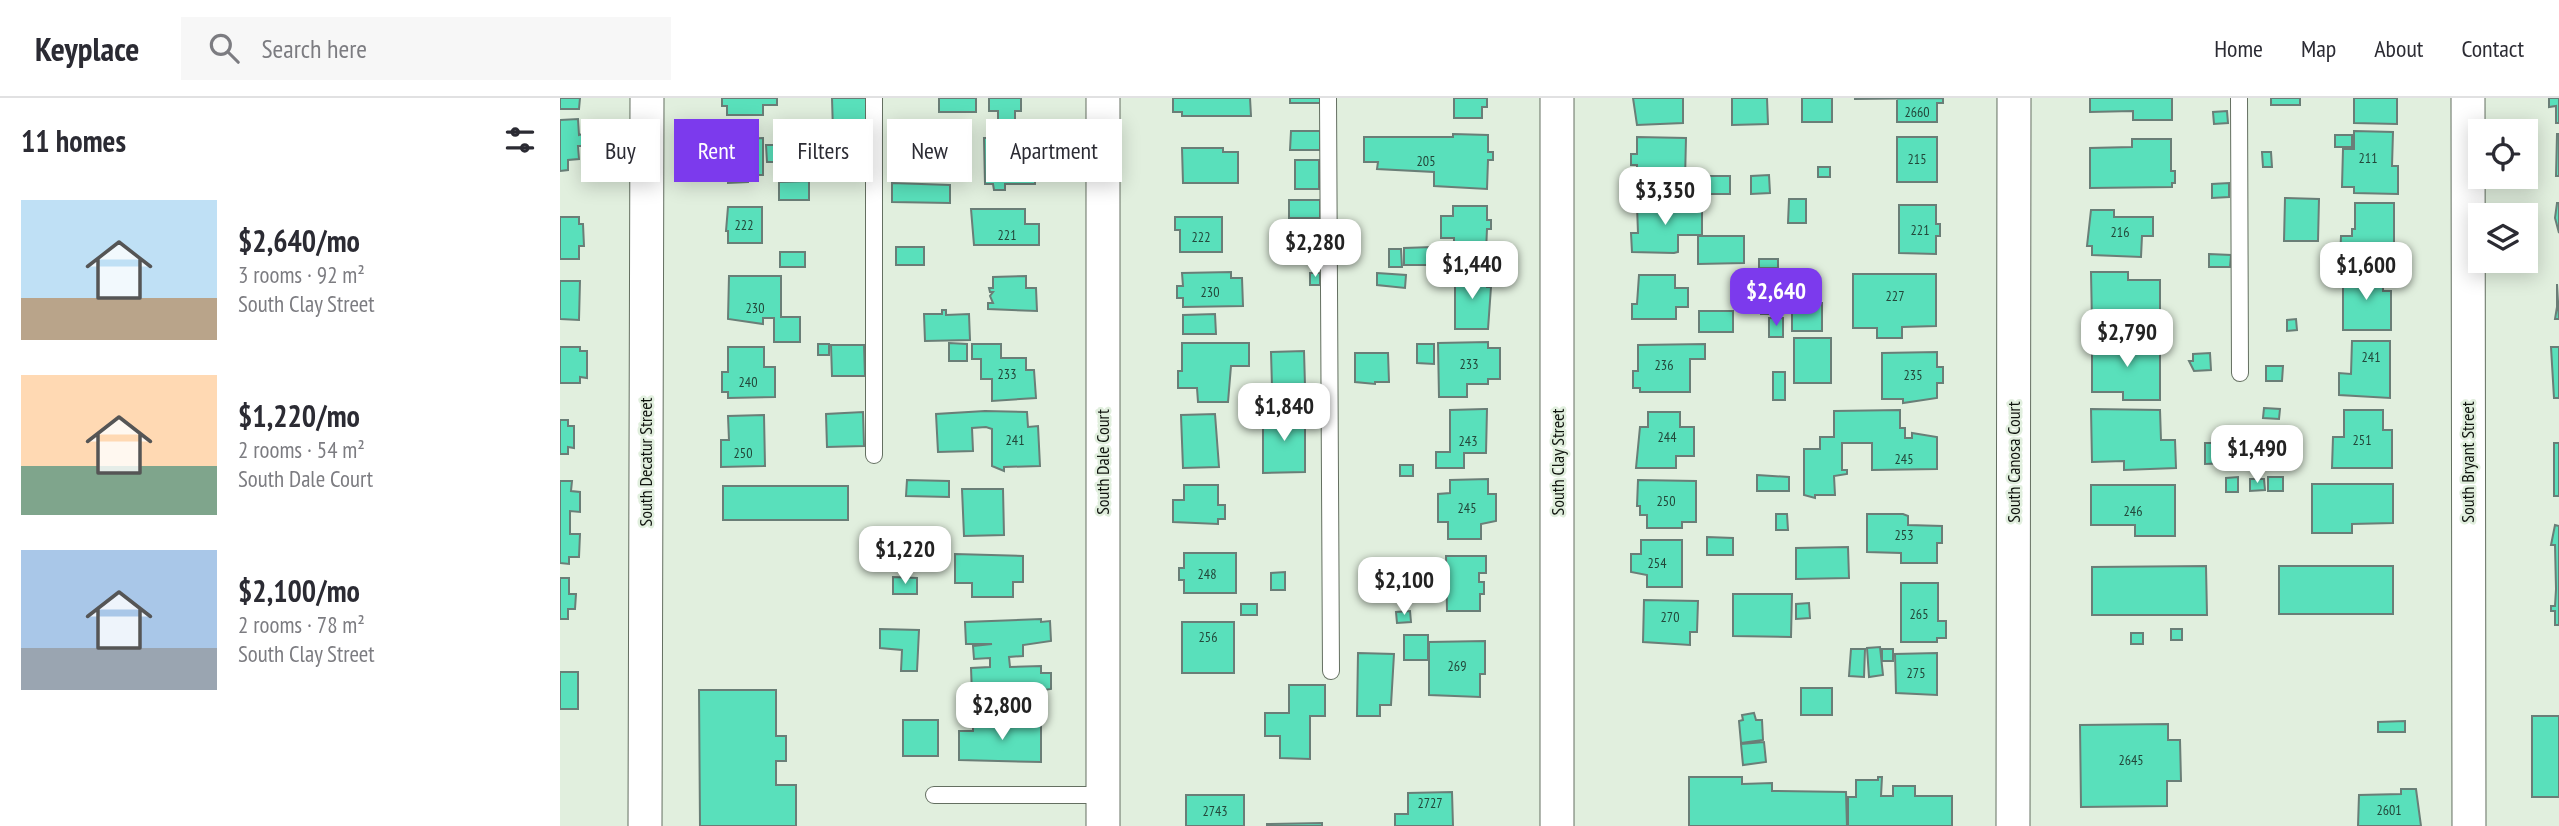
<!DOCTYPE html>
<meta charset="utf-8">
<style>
body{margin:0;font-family:"PT Sans Narrow",sans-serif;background:#f7f7f7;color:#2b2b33;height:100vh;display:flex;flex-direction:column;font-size:26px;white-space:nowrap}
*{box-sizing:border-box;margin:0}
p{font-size:23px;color:#7c7c81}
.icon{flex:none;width:38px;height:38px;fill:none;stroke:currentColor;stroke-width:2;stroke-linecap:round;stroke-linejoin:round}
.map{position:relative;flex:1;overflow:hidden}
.side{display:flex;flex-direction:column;background:#fff;width:560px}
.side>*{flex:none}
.guide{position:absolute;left:21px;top:21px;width:665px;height:63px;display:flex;gap:14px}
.fabs{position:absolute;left:1908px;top:21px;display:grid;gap:14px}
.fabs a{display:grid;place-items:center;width:70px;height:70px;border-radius:0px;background:#fff;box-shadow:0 4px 18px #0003;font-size:35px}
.price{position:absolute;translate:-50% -60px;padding:0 16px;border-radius:14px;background:#fff;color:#222;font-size:23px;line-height:46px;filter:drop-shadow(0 2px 4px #0008)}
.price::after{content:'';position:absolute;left:50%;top:42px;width:21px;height:16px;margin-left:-10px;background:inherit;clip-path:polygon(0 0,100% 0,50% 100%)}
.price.active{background:#7c3aed;color:#fff}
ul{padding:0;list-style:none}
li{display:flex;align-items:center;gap:21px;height:175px;padding:0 21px}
li span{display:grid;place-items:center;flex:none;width:196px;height:140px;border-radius:0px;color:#555}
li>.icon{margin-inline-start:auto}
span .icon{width:84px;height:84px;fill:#fffc;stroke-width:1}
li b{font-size:30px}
h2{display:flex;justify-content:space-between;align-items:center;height:84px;padding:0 21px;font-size:30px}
.tag{padding:0 24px;border-radius:0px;background:#fff;box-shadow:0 4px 18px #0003;font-size:24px;line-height:63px}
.tag.active{background:#7c3aed;color:#fff}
header{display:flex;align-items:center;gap:42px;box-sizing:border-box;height:98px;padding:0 35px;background:#fff;border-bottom:2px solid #e1e1e2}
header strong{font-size:33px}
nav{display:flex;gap:38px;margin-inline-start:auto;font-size:24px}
.search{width:490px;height:63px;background:#f7f7f7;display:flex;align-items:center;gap:18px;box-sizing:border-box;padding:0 24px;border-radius:0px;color:#7c7c81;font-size:26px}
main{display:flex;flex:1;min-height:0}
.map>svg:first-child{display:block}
</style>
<header>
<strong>Keyplace</strong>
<div class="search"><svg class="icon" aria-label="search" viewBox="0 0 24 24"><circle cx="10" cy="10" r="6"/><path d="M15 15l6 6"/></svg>Search here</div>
<nav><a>Home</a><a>Map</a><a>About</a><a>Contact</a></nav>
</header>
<main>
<section class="side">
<h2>11 homes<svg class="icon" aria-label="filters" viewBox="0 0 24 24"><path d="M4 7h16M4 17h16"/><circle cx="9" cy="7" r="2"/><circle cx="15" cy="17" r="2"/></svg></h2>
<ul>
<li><span style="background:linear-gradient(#bfe0f5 70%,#b9a48a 0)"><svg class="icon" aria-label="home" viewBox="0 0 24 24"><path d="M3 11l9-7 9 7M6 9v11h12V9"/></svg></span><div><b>$2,640/mo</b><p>3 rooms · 92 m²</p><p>South Clay Street</p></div></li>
<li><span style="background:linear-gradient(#ffd9b3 65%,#7fa58c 0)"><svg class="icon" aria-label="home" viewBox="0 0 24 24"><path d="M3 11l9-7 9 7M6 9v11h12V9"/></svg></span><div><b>$1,220/mo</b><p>2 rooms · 54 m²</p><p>South Dale Court</p></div></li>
<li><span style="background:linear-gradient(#a9c7e8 70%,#9aa5b1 0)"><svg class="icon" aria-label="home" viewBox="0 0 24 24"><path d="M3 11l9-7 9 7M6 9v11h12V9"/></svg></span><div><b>$2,100/mo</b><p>2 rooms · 78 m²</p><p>South Clay Street</p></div></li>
</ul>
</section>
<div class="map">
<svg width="1999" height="728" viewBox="0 0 1999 728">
<rect width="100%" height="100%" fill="#e1efde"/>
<path fill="#59e0bb" stroke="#6a7e77" stroke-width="2" d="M0 0H20L19 11H0Z
M162 0H217V7H203V17H167V8H162Z
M272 0H309V34H273Z
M379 0H416V14H379Z
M429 0H461V13H455V22H438V13H429Z
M613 0H690L691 18H622V14H613Z
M730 0H763V5H730Z
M894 0H927V9H922V20H894Z
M1073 0H1123V25L1077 27Z
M1172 0H1207L1208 26 1172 27Z
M1242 0H1272V24H1242Z
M1383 0V5H1377V24H1337V1H1294Z
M1530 0H1612V22H1573V13L1530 14Z
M1711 0H1740V7H1711Z
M1794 0H1837V26L1794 25Z
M1989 0H1999V25H1996V8L1989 9Z
M1667 13 1668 25 1654 26 1653 14Z
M18 21 19 37 23 36 24 48H18L19 61 8 62V72L0 73V22Z
M731 33H760V52H730Z
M1794 33 1833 34 1832 68H1838V96L1794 95V89H1782L1783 51H1794Z
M893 36 928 37V54H933V62H928L927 91 874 88V74L817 71 818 64H804V39H893Z
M1997 36H1999V78H1996Z
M1775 37H1792V49H1775Z
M1077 39 1126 40 1125 82H1077V67H1071V56H1077Z
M1337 39H1377V84H1337Z
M203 40V77H188V84L168 85V68H162L161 53H168V41Z
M424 40H465L466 63H475V86H445V92H434L433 86H425Z
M1572 41H1611V73H1615V85H1612V89L1530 90V50L1572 49Z
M206 47H218V64H207Z
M622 50H663V54H678V85H623Z
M1702 54H1711L1712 69H1703Z
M735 62H759V91H735Z
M1258 69H1270V79H1258Z
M1209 77 1210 95 1191 96V78Z
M1136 78H1170V96H1136Z
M249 83V102H219V84Z
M332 85 390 87V105L332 104Z
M1669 85V99L1652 100V86Z
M1725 100 1759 101 1758 143H1724Z
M1229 101H1246V125H1228Z
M729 102H760V120H729Z
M1091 103 1113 109 1142 108V137H1118V154L1114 155 1072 154 1071 135H1078L1077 108 1091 107Z
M1795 105H1834V163L1780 162 1781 138H1792V131H1795Z
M1997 105H1999V135L1995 120Z
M1339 107H1376V126H1380V138H1376V156L1339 155Z
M893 108H927V122H931V131H927L926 154H914V147L894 146V140H881V118H893Z
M168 109H202V145H168V133H166Z
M411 111H465V126H479V147H414Z
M1531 112H1554V119H1593V138H1582L1581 159 1532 157V148H1527Z
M0 119H19V126H23L24 148H19V161H0Z
M615 119H662V154H620V132H615Z
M1138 138H1184V165L1138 166Z
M336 149H364V167H336Z
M872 149V167H844V150Z
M829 151H841L842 169H829Z
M220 154H245V169H220Z
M1649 156 1671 157 1670 169H1649Z
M1199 161H1218V170H1199Z
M1231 172H1241V187H1230Z
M671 174V180H682L683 208 623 209V200H617V188H623L622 175Z
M1531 174H1568V182H1600V233L1547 234V225H1532Z
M1783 174H1823V193H1831V232H1783Z
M750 175H760V187H750Z
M817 175 846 177 845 190 817 187Z
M927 175V189H931L928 231H895V176Z
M1293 176H1376V228L1342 229V240H1317V230H1293Z
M1079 177H1115V190H1128V209H1116V221H1072V206H1077Z
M169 178H221V219H240V244H214V220H203V226L168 221Z
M466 178V190H476L477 213 428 211V205H433L430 198 433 194H430L429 190H433V179Z
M0 183H20L19 222 0 221Z
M1997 186 1999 221H1995L1997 209Z
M1201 203H1209V216H1201Z
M1232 205H1262V233H1232Z
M382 212H386V217L409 216 410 242 365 243 364 216H382Z
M1139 213H1173V234H1139Z
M655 216 656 236H623V217Z
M1209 220H1223V239H1209Z
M1736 221 1737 232 1727 233V222Z
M1234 240H1271V285H1234Z
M1532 243H1600V302H1563V294H1532Z
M1792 243H1830V300L1779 297V275L1791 276Z
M928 244V250H940V281H928V286H907V299H879L878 245Z
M389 245 407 246V263H389Z
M622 245H689V268H671L668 304H638L637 290H618V273H622Z
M258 246H269V257H258Z
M412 246H441V260H466V272H474L476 300 432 303V281H421V261H412Z
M857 246H874V266L857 265Z
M1145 246V261H1130V294H1080V290H1073V273H1078V247Z
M271 247H304L305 278H272Z
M0 249H20V253H27V280L20 279V285H0Z
M168 249H204V269H215V299L168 300V294H162V274H168Z
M1991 249H1999V300H1994Z
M744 253 745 288 712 289 711 254Z
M1377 254V269H1383V285H1377V300L1343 305V301H1322V255Z
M795 255H828L829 284H815V286L795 284Z
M1650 255 1651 272 1634 273 1629 263H1633V256Z
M1706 268H1723L1722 283H1706Z
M1213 274H1225V302H1213Z
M1704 310 1720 311 1719 321 1703 320Z
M925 311H927L926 355H904V370H876V354H890V312Z
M1531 311 1600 312 1601 342H1615L1616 370 1564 372V363L1532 364Z
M1340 312V330H1345V340H1352V335L1377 339V371L1312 372V345H1282V372H1287V376L1274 378 1275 397H1255V400L1244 397V351H1260V339H1274V313Z
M1784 312H1823V332H1832V370H1772L1773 339H1784Z
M425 313 467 314 468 329 478 328 480 368 444 369V373L432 368V331L426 329 412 330 413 353 378 354 376 316Z
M303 314 304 348 267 349 266 316Z
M1088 314H1120V329H1134V358H1116V370H1076L1080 329H1088Z
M655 316 659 369 623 370 621 317Z
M703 316H745V374L703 375Z
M204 317 205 368 161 369V342H169L168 318Z
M0 322H8V328H14V350L8 349V356H0Z
M1645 345H1659V354L1670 353V365L1645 366Z
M1994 345H1999V398H1994Z
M840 367H853V378H840Z
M1197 377 1229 379V393H1197Z
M1678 379V394H1666V380Z
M1708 379H1723V393H1708Z
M928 381V396H936V423L921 426V441H888V424H878V396L890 395V382Z
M1690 381H1704L1705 392 1690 393Z
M347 382 389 383V399L346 398Z
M1078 382 1136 383V424H1122V430H1087V417H1080V408H1077Z
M0 383H12L11 393 20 394V414L10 413V436H20L19 459H9V466L0 465Z
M1752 386H1833V425L1792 426V435H1752Z
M624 387H658V407H665V421H658V426L613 424V402H624Z
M1531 387H1615V438H1575V427H1531Z
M163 388H288V422H163Z
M402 391H443L444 437 404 438Z
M1216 416H1227L1228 432H1216Z
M1307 416H1343L1348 418V427L1382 428V445H1377V465H1341V455L1307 454Z
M1995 427 1999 428V527H1995V513H1991V508H1995L1996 491 1995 447H1991Z
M1147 439 1173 440V457H1147Z
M1081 442H1122V489H1087V477L1071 474V456H1081Z
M1288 449 1289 480 1236 481V450Z
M624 455H676V495H624V482H619V470H624Z
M395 456 463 458V484H453V499H412V485H395Z
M886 458H926V475H919V484H924V496H920V513H887Z
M1646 468 1647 517H1532V469Z
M1719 468H1833V516H1719Z
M725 474V492H711V475Z
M333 479 357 480V496H333Z
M0 480H9V496H16L15 511H8V521H0Z
M1341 485H1378V523H1386V540H1377V544H1341Z
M1173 496H1232L1231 539 1173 538Z
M1084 502 1138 503 1137 534H1130V547L1083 544Z
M1249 505 1250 520 1236 521V506Z
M681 506H697V517H681Z
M850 513 851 524 837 525 836 514Z
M481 521V524L490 523 491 543 463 547V558L449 559 450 569 481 568V575H491V591L456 596V599L439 600V595L412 596 411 570 430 569V560L414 561 413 548 432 546H406L405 524Z
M622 524H674V575H622Z
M320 531 359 532 357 573H341L342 552 320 550Z
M1611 531H1622V542H1611Z
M1571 535H1583V546H1571Z
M844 537H868V562H844Z
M925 543V576H920V599L869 597V544Z
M1320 549 1323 577 1309 579 1307 550Z
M1291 551H1305L1304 579 1289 578Z
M1322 551H1333V563H1322Z
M798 555 834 556 831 607H820V618H797Z
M1377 555V597L1336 595 1335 556Z
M0 574H18V611H0Z
M729 587H765V618H750V661L720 660V638H705V615H729Z
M1241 590H1272V617H1241Z
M139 592H216V638H226V663H216V687H236V728H140Z
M1194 615 1196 622H1202L1203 642 1181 645 1179 623 1183 622 1182 617Z
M1972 618H1999V699H1972Z
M343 622H378V658H343Z
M481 623V664L399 662V633H413V624Z
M1845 623V634H1818V624Z
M1608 626V642H1620L1621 683H1607V708L1521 709 1520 627Z
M1204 644 1206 664 1183 667 1181 646Z
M1129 679H1182V686L1212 685V693L1286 694 1287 728H1129Z
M1318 679H1322L1321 698H1333V688H1355V698H1392V728H1288V699H1296V682H1318Z
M1841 691H1856L1861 728H1798L1799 697 1841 696Z
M892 694 893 728H835V716H848V695Z
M626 697H684V728H626Z
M762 725V728H707V726Z"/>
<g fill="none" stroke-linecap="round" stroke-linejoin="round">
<defs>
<path id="service" d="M768 0 771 573
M1679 0 1680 275
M314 357V0
M374 697H543"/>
<path id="minor" d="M543 0V728
M1908 0 1909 728
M85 728 87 0
M997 728V0
M1453 728 1454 0"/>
</defs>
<use href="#service" stroke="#646f61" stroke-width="18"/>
<use href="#minor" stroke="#646f61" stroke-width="35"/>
<use href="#service" stroke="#fff" stroke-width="16"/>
<use href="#minor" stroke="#fff" stroke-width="33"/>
</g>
<g text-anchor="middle" stroke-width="5" stroke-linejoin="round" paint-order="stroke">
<g font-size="14" fill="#224639">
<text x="1357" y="19">2660</text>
<text x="1808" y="65">211</text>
<text x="1357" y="66">215</text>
<text x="866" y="68">205</text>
<text x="184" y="132">222</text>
<text x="1360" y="137">221</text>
<text x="1560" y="139">216</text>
<text x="447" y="142">221</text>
<text x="641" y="144">222</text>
<text x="650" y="199">230</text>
<text x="1335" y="203">227</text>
<text x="195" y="215">230</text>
<text x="1811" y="264">241</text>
<text x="909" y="271">233</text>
<text x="1104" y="272">236</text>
<text x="447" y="281">233</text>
<text x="1353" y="282">235</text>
<text x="188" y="289">240</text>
<text x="1107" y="344">244</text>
<text x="455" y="347">241</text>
<text x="1802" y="347">251</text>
<text x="908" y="348">243</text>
<text x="183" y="360">250</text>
<text x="1344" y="366">245</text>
<text x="1106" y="408">250</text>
<text x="907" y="415">245</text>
<text x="1573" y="418">246</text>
<text x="1344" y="442">253</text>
<text x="1097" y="470">254</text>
<text x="647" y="481">248</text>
<text x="1359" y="521">265</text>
<text x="1110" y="524">270</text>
<text x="648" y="544">256</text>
<text x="897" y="573">269</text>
<text x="1356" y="580">275</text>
<text x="1571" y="667">2645</text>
<text x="870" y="710">2727</text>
<text x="1829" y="717">2601</text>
<text x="655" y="718">2743</text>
</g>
<g font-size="18" fill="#0f130e" stroke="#e1efde">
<text transform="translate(86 364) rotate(-90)" y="6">South Decatur Street</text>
<text transform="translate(543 364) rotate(-90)" y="6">South Dale Court</text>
<text transform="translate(998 364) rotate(-90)" y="6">South Clay Street</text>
<text transform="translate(1454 364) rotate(-90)" y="6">South Canosa Court</text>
<text transform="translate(1908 364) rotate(-90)" y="6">South Bryant Street</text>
</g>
</g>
</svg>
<div class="fabs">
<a><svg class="icon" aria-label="locate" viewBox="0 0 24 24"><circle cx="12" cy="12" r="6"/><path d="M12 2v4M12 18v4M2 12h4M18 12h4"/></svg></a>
<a><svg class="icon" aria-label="layers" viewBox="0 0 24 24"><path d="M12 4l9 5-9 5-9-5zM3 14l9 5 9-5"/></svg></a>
</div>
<b class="price" style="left:1105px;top:129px">$3,350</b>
<b class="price" style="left:755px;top:181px">$2,280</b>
<b class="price" style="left:912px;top:203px">$1,440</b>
<b class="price" style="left:1806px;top:204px">$1,600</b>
<b class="price active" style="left:1216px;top:230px">$2,640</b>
<b class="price" style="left:1567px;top:271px">$2,790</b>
<b class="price" style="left:724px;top:345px">$1,840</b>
<b class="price" style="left:1697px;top:387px">$1,490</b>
<b class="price" style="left:345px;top:488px">$1,220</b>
<b class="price" style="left:844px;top:519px">$2,100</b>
<b class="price" style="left:442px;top:644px">$2,800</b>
<div class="guide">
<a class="tag">Buy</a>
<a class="tag active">Rent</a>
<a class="tag">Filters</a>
<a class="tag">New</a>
<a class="tag">Apartment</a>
</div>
</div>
</main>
